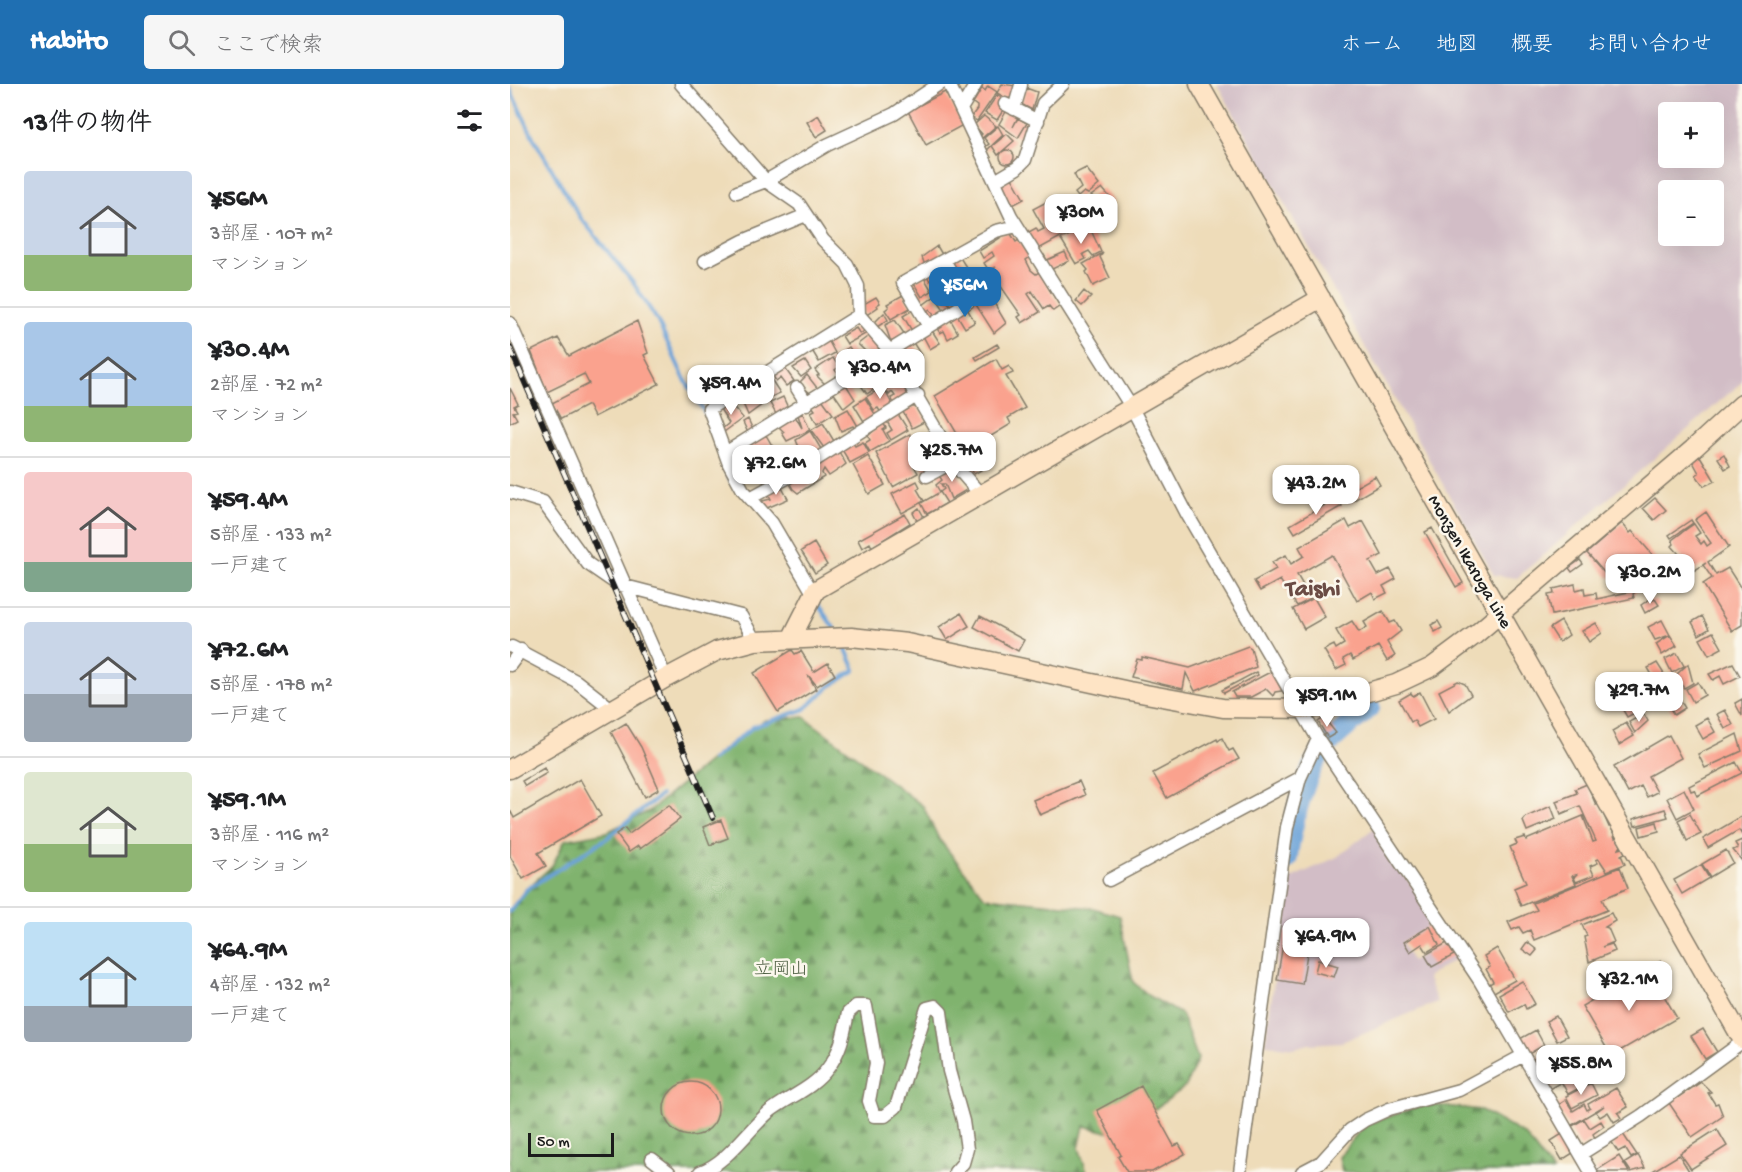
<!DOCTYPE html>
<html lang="ja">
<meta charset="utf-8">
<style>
body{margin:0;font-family:"Gochi Hand","Klee One",sans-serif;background:#f6f6f6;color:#202124;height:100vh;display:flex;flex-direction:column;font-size:22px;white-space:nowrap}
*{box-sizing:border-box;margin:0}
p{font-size:20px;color:#757577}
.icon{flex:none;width:33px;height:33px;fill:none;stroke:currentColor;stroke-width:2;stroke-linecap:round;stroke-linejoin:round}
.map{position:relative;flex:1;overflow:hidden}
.details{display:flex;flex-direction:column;background:#fff;width:510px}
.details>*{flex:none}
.buttons{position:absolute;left:1148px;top:18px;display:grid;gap:12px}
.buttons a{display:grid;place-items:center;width:66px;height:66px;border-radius:6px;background:#fff;box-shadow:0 6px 24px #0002;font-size:30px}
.scale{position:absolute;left:18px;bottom:15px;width:86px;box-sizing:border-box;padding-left:6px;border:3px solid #1c1c1c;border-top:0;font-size:16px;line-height:21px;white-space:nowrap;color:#1c1c1c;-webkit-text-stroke:4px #fbf7ec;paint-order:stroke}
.price{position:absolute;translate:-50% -51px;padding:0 14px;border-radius:12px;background:#fff;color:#222;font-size:20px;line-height:39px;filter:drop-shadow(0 2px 3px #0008)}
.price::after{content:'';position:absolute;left:50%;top:36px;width:18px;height:14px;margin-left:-9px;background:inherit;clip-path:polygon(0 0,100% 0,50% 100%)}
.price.active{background:#1f6fb2;color:#fff}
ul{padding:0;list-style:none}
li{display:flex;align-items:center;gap:18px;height:150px;padding:0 24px}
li+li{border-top:2px solid #e0e0e0}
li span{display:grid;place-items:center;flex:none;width:168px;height:120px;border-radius:6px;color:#555}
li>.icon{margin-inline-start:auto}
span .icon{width:72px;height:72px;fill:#fffc;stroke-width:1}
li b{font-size:26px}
h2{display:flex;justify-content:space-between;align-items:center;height:72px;padding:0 24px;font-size:26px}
header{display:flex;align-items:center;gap:36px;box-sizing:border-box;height:84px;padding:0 30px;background:#1f6fb2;color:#fff}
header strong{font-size:28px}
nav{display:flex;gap:33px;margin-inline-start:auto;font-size:21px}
.search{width:420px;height:54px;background:#f6f6f6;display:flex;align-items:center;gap:15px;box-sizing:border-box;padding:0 21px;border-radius:6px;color:#757577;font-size:22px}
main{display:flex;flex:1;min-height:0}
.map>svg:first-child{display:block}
</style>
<header>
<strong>Habito</strong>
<div class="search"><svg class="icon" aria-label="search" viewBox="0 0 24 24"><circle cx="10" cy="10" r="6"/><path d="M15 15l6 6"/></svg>ここで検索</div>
<nav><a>ホーム</a><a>地図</a><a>概要</a><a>お問い合わせ</a></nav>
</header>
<main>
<section class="details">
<h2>13件の物件<svg class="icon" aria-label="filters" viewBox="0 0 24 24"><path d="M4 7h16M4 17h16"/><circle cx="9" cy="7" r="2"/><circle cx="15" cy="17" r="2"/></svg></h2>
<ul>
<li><span style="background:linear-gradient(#c9d6e8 70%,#8fb573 0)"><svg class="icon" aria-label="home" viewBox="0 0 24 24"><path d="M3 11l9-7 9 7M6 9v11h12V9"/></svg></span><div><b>¥56M</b><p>3部屋 · 107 m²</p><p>マンション</p></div></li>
<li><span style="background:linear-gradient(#a9c7e8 70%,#8fb573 0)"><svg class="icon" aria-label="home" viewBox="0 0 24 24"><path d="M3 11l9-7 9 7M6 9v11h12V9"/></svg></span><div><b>¥30.4M</b><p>2部屋 · 72 m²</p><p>マンション</p></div></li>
<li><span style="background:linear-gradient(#f6c9c9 75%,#7fa58c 0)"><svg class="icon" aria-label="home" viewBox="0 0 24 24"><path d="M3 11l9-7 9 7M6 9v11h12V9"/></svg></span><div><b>¥59.4M</b><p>5部屋 · 133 m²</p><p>一戸建て</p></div></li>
<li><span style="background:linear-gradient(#c9d6e8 60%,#9aa5b1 0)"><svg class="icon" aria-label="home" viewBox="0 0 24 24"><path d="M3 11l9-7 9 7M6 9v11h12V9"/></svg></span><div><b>¥72.6M</b><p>5部屋 · 178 m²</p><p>一戸建て</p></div></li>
<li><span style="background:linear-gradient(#dfe7d0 60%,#8fb573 0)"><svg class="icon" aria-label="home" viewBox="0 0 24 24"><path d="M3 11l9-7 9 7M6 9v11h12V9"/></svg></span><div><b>¥59.1M</b><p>3部屋 · 116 m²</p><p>マンション</p></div></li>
<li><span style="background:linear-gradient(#bfe0f5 70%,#9aa5b1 0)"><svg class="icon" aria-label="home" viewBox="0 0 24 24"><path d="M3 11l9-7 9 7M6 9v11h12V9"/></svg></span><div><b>¥64.9M</b><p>4部屋 · 132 m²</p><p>一戸建て</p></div></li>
</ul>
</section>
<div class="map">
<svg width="1232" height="1088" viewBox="0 0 1232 1088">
<defs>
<pattern id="forest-firs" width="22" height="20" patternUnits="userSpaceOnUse" patternTransform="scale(1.5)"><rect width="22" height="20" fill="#80b36e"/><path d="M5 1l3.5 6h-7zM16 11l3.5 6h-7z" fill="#68915a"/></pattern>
</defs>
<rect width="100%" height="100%" fill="#fbf7ec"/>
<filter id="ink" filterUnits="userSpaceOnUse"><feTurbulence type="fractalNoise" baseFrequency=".0167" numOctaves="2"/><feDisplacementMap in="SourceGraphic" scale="12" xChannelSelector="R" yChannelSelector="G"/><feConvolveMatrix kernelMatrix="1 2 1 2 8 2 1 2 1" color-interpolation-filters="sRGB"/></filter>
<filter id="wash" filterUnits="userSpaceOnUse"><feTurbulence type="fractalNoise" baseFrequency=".008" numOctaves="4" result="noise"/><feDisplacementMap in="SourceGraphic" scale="24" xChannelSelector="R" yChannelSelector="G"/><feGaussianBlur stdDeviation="1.35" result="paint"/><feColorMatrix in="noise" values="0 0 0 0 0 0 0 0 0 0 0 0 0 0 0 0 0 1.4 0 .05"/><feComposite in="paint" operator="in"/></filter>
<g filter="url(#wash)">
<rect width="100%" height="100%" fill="#eedcb9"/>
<path fill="#d2bdc6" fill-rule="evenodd" d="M707 0H1232V298L1007 494 984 491ZM1158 28H1203V74H1158ZM1158 106H1203V152H1158Z
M864 744 922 832 916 844 892 858 902 877 938 857 949 873 917 893 927 918 832 958 799 960 784 964 755 960 779 795 827 773Z"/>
<path fill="url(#forest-firs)" stroke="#4e6845" stroke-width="1.5" d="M294 633 413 722 429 755 475 813 583 824 610 832 623 898 641 913 671 930 688 975 675 1003 642 1027 601 1049 574 1042 569 1064 577 1088H0V826L24 798 42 782 55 756 97 748 139 727 220 660 255 636Z
M916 1020 971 1026 1015 1051 1043 1088H832L829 1073 854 1041Z"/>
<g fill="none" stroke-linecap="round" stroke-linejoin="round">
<path stroke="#6aa2d8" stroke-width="4" d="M0 5 24 55 70 133 124 200 147 236 174 294 195 329
M216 387 225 404
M287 493 294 505
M308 521 324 544
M202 676 243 643 295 625 319 603 345 586 335 563
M0 827 17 805 97 754 151 711"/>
<path stroke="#6aa2d8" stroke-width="21" d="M777 775C781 746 792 697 809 672 820 654 844 638 860 623"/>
</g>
<g id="blocks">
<path fill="#faa28e" d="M492 0 507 2 499 16 487 9Z
M478 2 487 8 467 37 461 33 467 25V22L463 19 472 4 475 7Z
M516 4 527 8 522 26 511 20Z
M435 8 453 41 416 61 398 27Z
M487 11 495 16 494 25 487 36 475 29Z
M497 26 508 33 503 43 508 34 517 39 508 54 489 40Z
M308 31 317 46 306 53 297 38Z
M474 32 486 42 471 55 470 52 472 50 464 41Z
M488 42 493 51 477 66 475 63 479 60 474 54Z
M497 50 504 57 488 71 482 62Z
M490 73a7 7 0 1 1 14 0a7 7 0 1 1-14 0Z
M576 84 589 101 578 110 574 108 568 113 565 109 571 104 564 90Z
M502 94 514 115 501 122 489 101Z
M592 104 603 117 591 126 581 112Z
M579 114 583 120 571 128 566 121Z
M540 116 553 136 549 139 552 145 555 144 558 149 527 166 517 149 526 144 528 148 534 145 523 125Z
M572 133 577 142 560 150 556 143Z
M579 142 591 168 583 172 579 167 573 170 576 175 566 180 551 155 567 148 569 154 576 151 573 145Z
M497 149 501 150 506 158 509 156 520 173 516 176 521 186 526 190 529 188 550 222 543 227 539 222 534 225 522 207 518 210 530 228 512 239 508 233 511 231 483 191 482 186 486 183 479 187 474 179 484 172 482 168 473 174 469 167 490 154 489 151Z
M427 162 433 172 415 182 412 173Z
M555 168 559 177 538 187 532 173 534 171 537 176Z
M593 169 590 173 600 194 583 202 576 188 578 186 573 180Z
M449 172 470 205 460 211 439 179Z
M429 182 439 197 429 203 424 194 420 197 416 190Z
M413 192 422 207 412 213 403 198Z
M439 200 451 217 442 223 428 207 431 205 434 207 432 204Z
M477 207 496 239 484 249 463 216 465 215 463 211 468 208 470 211Z
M574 207 581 213 572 222 566 217Z
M393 211 402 223 381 235 375 226 379 223 377 220Z
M425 212 435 227 425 233 420 225 417 227 413 221Z
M366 213 370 219 367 221 368 223 355 232 352 221Z
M456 223 465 238 455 244 446 229Z
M403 226 412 241 402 247 393 232Z
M374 229 378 236 367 243 364 239Z
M439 233 448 249 438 255 434 247 430 249 428 246 432 243 429 239Z
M385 236 395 251 381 258 375 241Z
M127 237 138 269 134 271 149 300 84 333 78 321 51 335 42 319 79 300 74 290 37 308 21 267 48 254 59 272Z
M346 244 350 250 357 245 359 248 337 260 332 252Z
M421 245 430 259 420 265 412 250Z
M361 250 371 265 361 273 348 260Z
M317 254 325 269 309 278 303 268Z
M402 257 411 271 401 277 392 263Z
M487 260 489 263 467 276 465 273Z
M339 263 350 280 338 288 327 271Z
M323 274 329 283 325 286 329 291 316 301 307 292 309 291 305 286Z
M486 275 492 286 499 282 503 289 496 292 515 324 498 334 501 340 473 357 469 351 453 360 425 312Z
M295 277 301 286 291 293 283 284Z
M378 278 389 290 374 300 365 286Z
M274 283 284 297 276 302 270 294 266 297 262 291Z
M356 287 368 303 357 310 345 293Z
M297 291 308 305 301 310 289 299Z
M391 291 401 309 385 321 381 314 385 312 382 308 379 311 373 302Z
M259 292 270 309 257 315 247 300Z
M335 299 345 315 334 324 323 308Z
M373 303 383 322 371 329 368 324 364 326 356 313Z
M0 304 8 320 4 322 7 327 3 328 7 335 0 339Z
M241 306 247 309 253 320 238 331 230 313Z
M273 313 279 326 267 332 260 319Z
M355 314 365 330 355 339 344 321Z
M312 315 323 330 307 340 301 328 305 326 302 322Z
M219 318 233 334 214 348 212 345 219 339 210 325Z
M402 323H407L416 337 402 344 393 328Z
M338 325 349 344 345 346 343 342 331 347 325 332Z
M293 330 300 346 277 357 272 349 274 348 268 342 285 332 292 344 288 331Z
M388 330 398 346 381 356 377 349 382 346 376 336Z
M238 335 243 346 238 349 233 338Z
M373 338 376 344 373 346 379 357 360 368 355 359 360 356 358 352Z
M313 339 324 357 314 364 301 346Z
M300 347 311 365 297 374 294 369 292 370 295 375 291 377 287 370 291 368 286 356Z
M400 350 412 363 423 356 433 372 427 375 430 379 416 388 409 376 403 380 408 389 383 403 366 369Z
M256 351 264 365 241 379 233 363Z
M342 358 345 362 353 358 359 369 340 379 331 364Z
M328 366 336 380 331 384 319 392 314 385 312 389 314 393 288 409 283 405 279 398Z
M261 370 271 393 255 401 243 380Z
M1214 370 1220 382 1215 385 1208 374Z
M285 372 290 380 275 389 270 381Z
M358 372 375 401 359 410 343 381Z
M462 372 471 386 464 390 457 377Z
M1190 372 1205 397 1194 402 1186 391 1189 389 1182 376Z
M442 382 458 405 441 415 435 400H431L434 405 430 408 426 401 432 396 428 390Z
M865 392 870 401 839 419 834 410Z
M407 397 410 403 407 405 414 417 392 429 382 410Z
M270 400 278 415 257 424 252 417 261 415 257 407Z
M430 408 437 419 417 430 411 419Z
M827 414 832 422 785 449 780 441Z
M1145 414 1156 426 1144 436 1133 424Z
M409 424 414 433 407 437 403 429Z
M1196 428 1219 463 1198 478 1206 491 1218 484 1232 506V541L1222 547 1193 500 1202 494 1193 481 1196 479 1182 488 1178 481 1175 482 1153 498 1137 497 1123 510 1124 514 1042 531 1038 511 1044 510 1043 505 1065 500 1066 506 1074 504 1075 511 1086 509 1087 515 1118 508 1129 498 1118 494 1098 493 1077 469 1112 439 1120 449 1122 447 1147 476 1150 483 1148 486 1152 485 1157 490 1175 477 1162 462 1164 460 1162 456 1178 444 1184 440 1190 449 1185 452 1191 460 1194 457 1197 462 1201 459 1185 436Z
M395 430 400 439 362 463 360 459 352 464 348 456Z
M836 436 840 444 853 437 872 471 860 477 868 491 880 485 886 495 873 502 877 509 865 515 862 508 847 517 822 471 787 491 801 515 787 522 770 496 750 507 744 497 766 485 762 478 776 471 781 480 794 472 789 463Z
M1181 436 1183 439 1161 454 1159 451Z
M922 444 953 499 946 503 915 448Z
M304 459 317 481 305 489 291 467Z
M1070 476 1073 480 1062 488 1059 484Z
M804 514 815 533 794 545 783 525Z
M1140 515 1141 517 1145 515 1149 521 1135 529 1131 521Z
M873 527 880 539 885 537 891 547 877 558 885 572 877 577 868 562 843 576 840 571 833 575 836 581 826 586 814 566 824 561 826 565 834 560 826 546 842 537 849 548 857 543 854 538Z
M451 529 459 542 437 556 429 543Z
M470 532 514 556 508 567 464 543Z
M1192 532 1199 545 1189 551 1182 538Z
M1152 536 1160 551 1145 556 1138 543Z
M928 537 932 544 925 548 921 541Z
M1051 537 1059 551 1049 558 1040 544Z
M1086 539 1092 549 1079 558 1072 547Z
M1203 548 1212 564 1199 571 1190 555Z
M1160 551 1167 562 1152 571 1146 560Z
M738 562 741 564 746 583 685 607 676 589 673 605 621 593 627 575 632 576V573L680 584Z
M282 566 285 570 291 567 304 588 318 579 325 591 307 602 298 591 306 605 268 628 244 589Z
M1167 569 1174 582 1162 589 1155 575Z
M1147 579 1154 590 1145 596 1138 584Z
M1223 579 1230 592 1214 600 1210 592 1203 596 1199 590Z
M1178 580 1183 599 1174 604 1167 596 1169 594 1167 590Z
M762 587 772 607 765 608 763 612 756 605 741 613H725L722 608Z
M746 588 748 591 714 609 712 606Z
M1157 594 1164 607 1154 613 1146 600Z
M948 597 955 600 961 611 939 627 929 607Z
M1188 598 1195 611 1183 618 1176 605Z
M1113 600 1119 613 1109 618 1102 606Z
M910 608 924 635 908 643 904 636 901 638 889 616 901 609 903 612Z
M1166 609 1175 624 1164 631 1157 619Z
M1121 615 1123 618 1127 616 1132 625 1117 633 1110 621Z
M1232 615V632L1225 619Z
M1215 626 1223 641 1215 645 1207 630Z
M1134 630 1138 637 1125 649 1119 638Z
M814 634 826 649 818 654 808 638Z
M1197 634 1205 648 1193 655 1185 641Z
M116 639 131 663 149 705 135 713 101 648Z
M1116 639 1124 652 1109 661 1102 647Z
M1227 650 1232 667 1195 684 1188 670Z
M1159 651 1171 674 1138 692 1147 708 1137 713 1131 702 1118 709 1104 683Z
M712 654 719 667 723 665 729 675 657 714 643 689 707 655 708 657Z
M1226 678 1232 689 1187 712 1184 706 1181 707 1179 702Z
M34 684 37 689 15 702 12 697Z
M70 695 91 732 28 769 36 782 13 795 0 772V726L4 734Z
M569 697 575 711 530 731 523 716Z
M1077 700 1086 721 1089 720 1099 743 1101 742 1105 754 1107 752 1111 762 1109 765 1113 764 1115 769 1111 771 1115 780 1097 787 1089 775 1086 776 1088 779 1080 782 1084 791 1066 798 1064 793 1066 791 1062 792 1066 800 1011 822 1004 804 1016 799 1000 763 1007 760 1005 756 1015 753 1016 756 1073 732 1083 758 1086 757 1070 722 1051 730 1046 717 1067 709 1065 705Z
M1174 705 1184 725 1167 734 1157 714Z
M159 721 170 735 130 765 128 762 119 768 106 750 115 744 119 750Z
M1041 722 1046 735 1017 747 1013 737 1016 733Z
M1155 725 1158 733 1125 742 1123 735Z
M1180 730 1191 750 1177 757 1168 736Z
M1232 732V751L1229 746 1198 764 1193 755Z
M211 736 218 754 200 761 193 743Z
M1147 738 1149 747 1131 752 1129 743Z
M1232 756V777L1223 766 1228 764 1225 759Z
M1216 766 1223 779 1200 793 1192 780Z
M1191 781 1199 794 1172 810 1164 796Z
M1110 783 1118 804 1092 815 1097 826 1024 856 1020 846 1013 849 1009 843 1002 846 998 838 1027 826 1023 819Z
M1101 829 1105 837 1095 843 1098 844 1104 858 1092 863 1102 860 1105 867 1079 878 1074 853 1077 852 1072 841Z
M920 842 929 861 917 868 912 860 900 868 894 858Z
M775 848 800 852 792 900 767 896Z
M1017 858 1027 866 1022 872 1012 865Z
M937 859 944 871 922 883 915 871Z
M987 864 1005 896 984 908 979 900 983 898 976 885 980 883 974 872Z
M808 876 828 882 824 893 805 888Z
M1151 877 1155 884 1146 889 1142 882Z
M1138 884 1167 934 1101 972 1072 922Z
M1012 897 1025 920 1016 925 1014 920 999 928 989 910Z
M1046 932 1057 952 1047 957 1036 937Z
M1193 945 1207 968 1195 975 1181 952Z
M1026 946 1034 961 1017 971 1008 956Z
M1067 966 1072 975 1083 969 1086 974 1075 981 1077 984 1039 1005 1029 987Z
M1031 971 1037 981 1027 987 1020 977Z
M1075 987 1081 998 1058 1010 1052 999Z
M1191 998 1201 1008 1198 1009 1205 1020 1208 1019 1213 1032 1182 1053 1159 1019Z
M154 1025a27 27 0 1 1 54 0a27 27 0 1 1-54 0Z
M1081 999 1087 1011 1062 1024 1056 1012Z
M631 1002 664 1062 669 1060 675 1070 642 1088H617L608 1073 611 1071 587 1026Z
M1106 1004 1118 1023 1108 1029 1111 1034 1104 1038 1098 1028 1090 1033 1086 1028 1094 1022 1059 1043 1047 1022 1056 1016 1063 1027 1074 1020 1077 1026 1080 1024 1078 1020Z
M1074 1035 1080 1044 1091 1037 1094 1042 1083 1050 1085 1054 1071 1063 1059 1044Z
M1207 1045 1217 1062 1181 1085 1170 1069Z
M1052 1050 1063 1069 1052 1076 1041 1057Z
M1113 1050 1127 1071 1121 1074 1115 1064 1108 1068 1101 1057Z
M1128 1071 1135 1084 1121 1088 1115 1079Z
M1169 1071 1179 1087 1177 1088H1141Z
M1109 1072 1119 1088H1084Z"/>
</g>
</g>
<g filter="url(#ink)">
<use href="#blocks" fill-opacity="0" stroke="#857c6a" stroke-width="1.5"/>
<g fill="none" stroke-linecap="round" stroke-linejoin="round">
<defs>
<path id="street" d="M171 0 256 97 289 120 313 156 337 180 348 202 349 231 380 267 451 388 471 411
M439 0 501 132 622 324 677 430 808 655 970 897 1081 1088
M495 20 528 37
M451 25 466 0
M504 25 511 1
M485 97 507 84 515 76 533 19 553 0
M227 108 256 97 317 61 384 30 429 0
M195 177 233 157 296 131
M0 239 156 594
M418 241 393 199 486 147 507 142
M287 304 297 320
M215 369 458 218 434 176
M417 392 445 377
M0 408 33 418 78 480 107 500 231 532 245 557
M240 414 277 394 408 311
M303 509 262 439 233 406 219 380 199 325 349 231
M2 563 66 597 103 626
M0 581 11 566
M599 796 790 694
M1071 1070 1131 1032 1232 958
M142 1075 159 1088
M190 1088C217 1079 237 1047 259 1028 278 1013 303 1005 318 984 331 967 334 949 338 929L346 922H356L366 979 359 1017 364 1032H375L386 1023 417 924 425 922 431 928 439 987 453 1037 457 1065 453 1079 445 1088
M730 1088 777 743 790 694 808 655
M792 1088 811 1078 840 1046 855 1036 879 1025 949 1006 1012 972"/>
<path id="secondary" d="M689 0 1232 955
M282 553 306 506 811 214
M0 685 156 594 207 567 245 557 341 553 397 559 619 607 713 624 800 625 886 600 922 583 965 551 1183 365 1232 320"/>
</defs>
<use href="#street" stroke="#857c6a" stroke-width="15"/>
<use href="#secondary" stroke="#857c6a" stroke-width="21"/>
<use href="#street" stroke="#fff" stroke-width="12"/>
<use href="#secondary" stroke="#fee4c5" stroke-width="18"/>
<defs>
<path id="rail" d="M0 264 203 734"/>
</defs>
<use href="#rail" stroke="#1c1c1c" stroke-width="6"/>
<use href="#rail" stroke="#fbf7ec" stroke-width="4" stroke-dasharray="11" stroke-linecap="butt"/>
</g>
</g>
<g text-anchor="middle" stroke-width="5" stroke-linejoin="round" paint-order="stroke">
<g font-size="18" fill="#1c1c1c" stroke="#fbf7ec">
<text transform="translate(961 477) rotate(60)" y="6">Monzen Ikaruga Line</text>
</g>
<g font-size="18" fill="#4a5b3f" stroke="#fbf7ec">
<text x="271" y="890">立岡山</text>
</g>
<g font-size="24" font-weight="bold" fill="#6a4b44" stroke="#fbf7ec">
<text x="803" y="511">Taishi</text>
</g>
</g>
</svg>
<div class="buttons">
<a>+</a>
<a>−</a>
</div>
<div class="scale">50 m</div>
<b class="price" style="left:571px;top:161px">¥30M</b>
<b class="price active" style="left:455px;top:234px">¥56M</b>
<b class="price" style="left:370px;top:316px">¥30.4M</b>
<b class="price" style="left:221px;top:332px">¥59.4M</b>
<b class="price" style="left:442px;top:399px">¥25.7M</b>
<b class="price" style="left:266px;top:412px">¥72.6M</b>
<b class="price" style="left:806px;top:432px">¥43.2M</b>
<b class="price" style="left:1140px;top:521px">¥30.2M</b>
<b class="price" style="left:1129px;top:639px">¥29.7M</b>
<b class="price" style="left:817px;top:644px">¥59.1M</b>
<b class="price" style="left:816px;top:885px">¥64.9M</b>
<b class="price" style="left:1119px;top:928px">¥32.1M</b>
<b class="price" style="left:1071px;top:1012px">¥55.8M</b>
</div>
</main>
